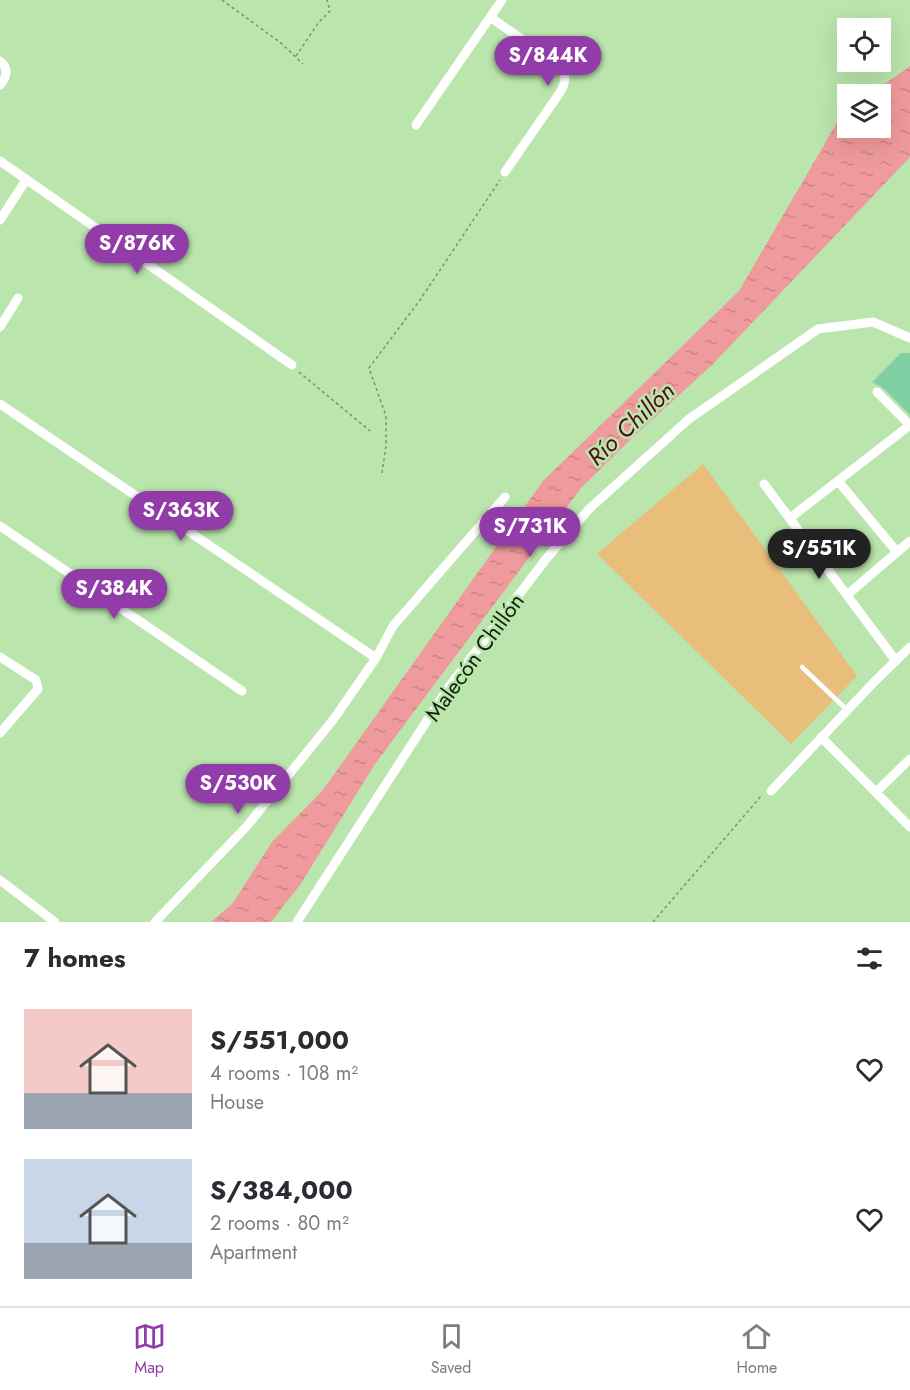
<!DOCTYPE html>
<meta charset="utf-8">
<style>
body{margin:0;font-family:Jost,sans-serif;background:#f7f7f7;color:#2b2b33;height:100vh;display:flex;flex-direction:column;font-size:22px;white-space:nowrap}
*{box-sizing:border-box;margin:0}
p{font-size:20px;color:#7c7c81}
.icon{flex:none;width:33px;height:33px;fill:none;stroke:currentColor;stroke-width:2;stroke-linecap:round;stroke-linejoin:round}
.map{position:relative;height:922px;overflow:hidden}
.drawer{display:flex;flex-direction:column;background:#fff;flex:1}
.drawer>*{flex:none}
.buttons{position:absolute;left:837px;top:18px;display:grid;gap:12px}
.buttons a{display:grid;place-items:center;width:54px;height:54px;border-radius:0px;background:#fff;box-shadow:0 6px 24px #0002;font-size:30px}
.price{position:absolute;translate:-50% -51px;padding:0 14px;border-radius:21px;background:#923caa;color:#fff;font-size:20px;line-height:39px;filter:drop-shadow(0 2px 3px #0008)}
.price::after{content:'';position:absolute;left:50%;top:36px;width:18px;height:14px;margin-left:-9px;background:inherit;clip-path:polygon(0 0,100% 0,50% 100%)}
.price.current{background:#222;color:#fff}
ul{padding:0;list-style:none}
li{display:flex;align-items:center;gap:18px;height:150px;padding:0 24px}
li span{display:grid;place-items:center;flex:none;width:168px;height:120px;border-radius:0px;color:#555}
li>.icon{margin-inline-start:auto}
span .icon{width:72px;height:72px;fill:#fffc;stroke-width:1}
li b{font-size:26px}
h2{display:flex;justify-content:space-between;align-items:center;height:72px;padding:0 24px;font-size:26px}
.tabs{display:flex;justify-content:space-around;align-items:center;height:84px;border-top:2px solid #e1e1e2;background:#fff;font-size:16px;color:#7c7c81}
.tabs a{display:grid;justify-items:center;gap:3px}
.tabs .current{color:#923caa}
.map>svg:first-child{display:block}
</style>
<div class="map">
<svg width="910" height="922" viewBox="0 0 910 922">
<defs>
<pattern id="water-ripples" width="26" height="14" patternUnits="userSpaceOnUse" patternTransform="scale(1.5)"><rect width="26" height="14" fill="#ef9a9c"/><path d="M2 4q2-2 4 0t4 0M15 11q2-2 4 0t4 0" fill="none" stroke="#cc8485"/></pattern>
<filter id="shadow"><feDropShadow dx="3.5" dy="2" stdDeviation="0" flood-color="#0004"/></filter>
</defs>
<rect width="100%" height="100%" fill="#bae5ac"/>
<path fill="#e9be7b" d="M703 464 857 676 791 744 597 554Z"/>
<path fill="url(#water-ripples)" d="M910 66V157L712 365 633 437 581 488 375 764 300 885 271 922H211L233 903 272 842 323 790 543 481 739 291 839 119 847 112 848 128H880V94H871Z"/>
<path fill="#81d0a4" filter="url(#shadow)" d="M901 353H910V415L882 387 872 382Z"/>
<g fill="none" stroke-linecap="round" stroke-linejoin="round">
<path stroke="#74946a" stroke-width="1.5" stroke-dasharray="3 3" stroke-linecap="butt" d="M222 0 281 43 303 64
M296 56 319 22 330 11 327 0
M299 372 370 431
M382 473 386 446V416L369 368 420 300 500 180
M653 922 762 795"/>
<path stroke="#fff" stroke-width="4.5" d="M802 667 847 710"/>
<path stroke="#fff" stroke-width="9" d="M490 17 559 65C566 75 567 79 561 91L505 172
M0 61C9 68 7 77 0 85
M416 125 502 0
M0 161 292 365
M0 220 26 180
M0 327 18 298
M877 392 910 425
M0 404 376 658
M838 481 897 552
M764 484 896 661
M790 518 910 425
M0 526 242 691
M847 595 910 541
M0 657 36 680 38 689 0 733
M821 737 910 827
M771 791 875 681 910 647
M876 792 910 759
M0 880 55 922
M155 922 247 826 333 720 376 658 393 626 505 497
M297 922 448 688 546 559 589 509 689 419 818 329 873 322 910 338"/>
</g>
<g text-anchor="middle" stroke-width="5" stroke-linejoin="round" paint-order="stroke">
<g font-size="22" fill="#11210c" stroke="#bae5ac">
<text transform="translate(474 657) rotate(-54)" y="8">Malecón Chillón</text>
</g>
<g font-size="24" font-style="italic" fill="#540816" stroke="#bae5ac">
<text transform="translate(631 424) rotate(-43)" y="8">Río Chillón</text>
</g>
</g>
</svg>
<div class="buttons">
<a><svg class="icon" aria-label="locate" viewBox="0 0 24 24"><circle cx="12" cy="12" r="6"/><path d="M12 2v4M12 18v4M2 12h4M18 12h4"/></svg></a>
<a><svg class="icon" aria-label="layers" viewBox="0 0 24 24"><path d="M12 4l9 5-9 5-9-5zM3 14l9 5 9-5"/></svg></a>
</div>
<b class="price" style="left:548px;top:87px">S/844K</b>
<b class="price" style="left:137px;top:275px">S/876K</b>
<b class="price" style="left:181px;top:542px">S/363K</b>
<b class="price" style="left:530px;top:558px">S/731K</b>
<b class="price current" style="left:819px;top:580px">S/551K</b>
<b class="price" style="left:114px;top:620px">S/384K</b>
<b class="price" style="left:238px;top:815px">S/530K</b>
</div>
<section class="drawer">
<h2>7 homes<svg class="icon" aria-label="filters" viewBox="0 0 24 24"><path d="M4 7h16M4 17h16"/><circle cx="9" cy="7" r="2"/><circle cx="15" cy="17" r="2"/></svg></h2>
<ul>
<li><span style="background:linear-gradient(#f6c9c9 70%,#9aa5b1 0)"><svg class="icon" aria-label="home" viewBox="0 0 24 24"><path d="M3 11l9-7 9 7M6 9v11h12V9"/></svg></span><div><b>S/551,000</b><p>4 rooms · 108 m²</p><p>House</p></div><svg class="icon" aria-label="heart" viewBox="0 0 24 24"><path d="M12 20l-8-8c-3-5 5-10 8-4 3-6 11-1 8 4z"/></svg></li>
<li><span style="background:linear-gradient(#c9d6e8 70%,#9aa5b1 0)"><svg class="icon" aria-label="home" viewBox="0 0 24 24"><path d="M3 11l9-7 9 7M6 9v11h12V9"/></svg></span><div><b>S/384,000</b><p>2 rooms · 80 m²</p><p>Apartment</p></div><svg class="icon" aria-label="heart" viewBox="0 0 24 24"><path d="M12 20l-8-8c-3-5 5-10 8-4 3-6 11-1 8 4z"/></svg></li>
</ul>
</section>
<nav class="tabs">
<a class="current"><svg class="icon" aria-label="map" viewBox="0 0 24 24"><path d="M3 6l6-2 6 2 6-2v14l-6 2-6-2-6 2zM9 4v14M15 6v14"/></svg>Map</a>
<a><svg class="icon" aria-label="saved" viewBox="0 0 24 24"><path d="M7 4h10v16l-5-4-5 4z"/></svg>Saved</a>
<a><svg class="icon" aria-label="home" viewBox="0 0 24 24"><path d="M3 11l9-7 9 7M6 9v11h12V9"/></svg>Home</a>
</nav>
